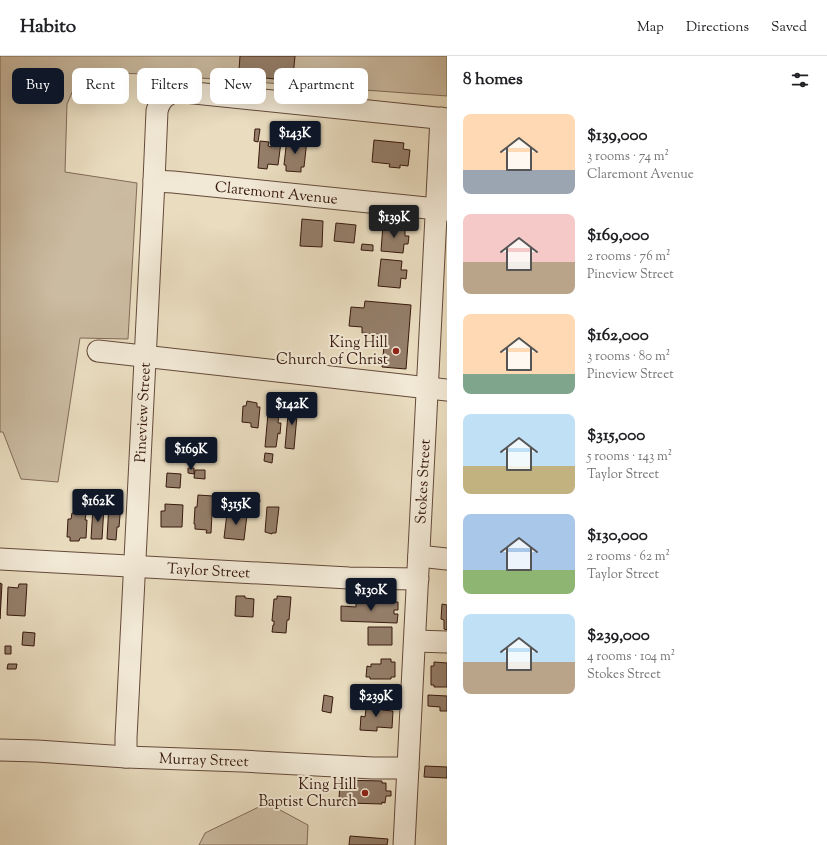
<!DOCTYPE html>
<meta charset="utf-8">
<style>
body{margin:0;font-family:"Sorts Mill Goudy",serif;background:#f6f6f6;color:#202124;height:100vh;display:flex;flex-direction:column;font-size:15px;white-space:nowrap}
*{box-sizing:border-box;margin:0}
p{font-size:13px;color:#757577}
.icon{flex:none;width:22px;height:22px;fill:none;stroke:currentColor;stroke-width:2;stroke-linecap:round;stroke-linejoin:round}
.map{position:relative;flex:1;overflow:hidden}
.sheet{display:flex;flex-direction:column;background:#fff;width:380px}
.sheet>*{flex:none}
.hud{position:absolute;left:12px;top:12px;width:375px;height:36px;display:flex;gap:8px}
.price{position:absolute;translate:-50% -34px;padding:0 9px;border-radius:4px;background:#111827;color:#fff;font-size:13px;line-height:26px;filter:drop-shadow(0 1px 2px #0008)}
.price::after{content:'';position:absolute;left:50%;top:24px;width:12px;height:9px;margin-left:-6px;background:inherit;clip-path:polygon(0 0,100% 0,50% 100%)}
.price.active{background:#222;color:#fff}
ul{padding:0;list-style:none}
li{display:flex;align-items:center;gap:12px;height:100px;padding:0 16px}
li span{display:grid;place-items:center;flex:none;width:112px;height:80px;border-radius:8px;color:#555}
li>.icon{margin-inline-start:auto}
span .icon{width:48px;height:48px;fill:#fffc;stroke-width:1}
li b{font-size:17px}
h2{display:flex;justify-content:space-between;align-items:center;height:48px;padding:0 16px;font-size:17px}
.chip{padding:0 14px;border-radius:8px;background:#fff;box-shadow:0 4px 16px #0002;font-size:14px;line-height:36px}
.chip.active{background:#111827;color:#fff}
header{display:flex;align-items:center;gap:24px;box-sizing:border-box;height:56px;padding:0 20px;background:#fff;border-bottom:1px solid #e0e0e0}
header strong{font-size:19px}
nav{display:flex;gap:22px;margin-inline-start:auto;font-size:14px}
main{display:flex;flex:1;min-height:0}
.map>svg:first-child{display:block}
</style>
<header>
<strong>Habito</strong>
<nav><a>Map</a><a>Directions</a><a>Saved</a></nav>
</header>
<main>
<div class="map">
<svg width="447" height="789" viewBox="0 0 447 789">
<rect width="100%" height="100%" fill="#e9dcbf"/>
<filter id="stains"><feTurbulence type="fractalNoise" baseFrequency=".005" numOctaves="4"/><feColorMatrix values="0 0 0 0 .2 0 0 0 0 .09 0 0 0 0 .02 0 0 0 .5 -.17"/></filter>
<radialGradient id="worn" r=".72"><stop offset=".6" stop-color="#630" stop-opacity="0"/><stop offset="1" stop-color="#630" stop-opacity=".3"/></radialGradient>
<path fill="#cbbba1" stroke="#826a58" d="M0 0H447V40L145 18 81 16 67 48 65 116 137 127 128 283 80 282 58 426 21 423 3 376H0Z
M267 747 308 769 307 789H199L205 777Z"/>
<path fill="#947e6a" stroke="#38190e" d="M240 0H295L293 20 276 18 275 23 256 21 257 16 239 14Z
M255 73H260L258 86 254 85Z
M287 82 307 84 304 111H301V116L286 115V109H284Z
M374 84 404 87 403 93 410 94 408 110 400 109V112L389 111 390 108 372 106Z
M260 85 269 86 268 90 272 91 273 85 281 86 278 109 268 108 267 113 258 112Z
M302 163 323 165 322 191 300 190Z
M336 167 356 169 354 187 334 185Z
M383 169 405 171V180H409L408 188H404L403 197 381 195Z
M362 188 373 189V195L361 194Z
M381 203 402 205 401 214H407L406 223 401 222 400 232 378 230Z
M365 245 411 249 406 313 382 311 385 279 362 277V271L349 270 351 251 364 252Z
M247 345 257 347V351H260L258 372 251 371V367L242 366 243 350H246Z
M269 346 280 347 278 367H281L280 378 278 377 276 391H265Z
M289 347 298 348 294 393 285 392Z
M265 397 273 398 272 407 264 405Z
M188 412H194V418L188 417Z
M195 414H205V423L194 422Z
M167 417 181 418 180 432 166 431Z
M254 438H259L260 446H254Z
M198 439 213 440 211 477H206L207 474 195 473V468H194L195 451H197Z
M109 447 121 448 119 471H117L116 484 107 483Z
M165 448 183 449 182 471H161V455H165Z
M93 451H104L102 483H91Z
M267 451H279L276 477H272V478L265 476Z
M72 457 86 458 85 464H87L86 482H80L79 485H70V481H67L68 463H71Z
M227 457 247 459 244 484 224 482Z
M0 527 2 528 0 563Z
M19 528H27L25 560 7 559 8 531 18 532Z
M236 540H245V542L254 543 253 561 235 560Z
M277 540 291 541 289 564H287L286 577 272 576 273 569H274V565H272L274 543H277Z
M356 545 398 546V554H394V558H398L397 567 341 565V550L356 551Z
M442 548 447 549V574L444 573V564L441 563Z
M368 571H392V589H368Z
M23 576 35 577 34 590 22 589Z
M5 590H11V598H5Z
M381 603H391V606H395V621H391V623H370V621H366L367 610 371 611V608H381Z
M434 606 447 607V631H434V629H431V610H434Z
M8 608H17L16 613H7Z
M324 639 333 641 331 657 322 655Z
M428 639 447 640V655H440V651L428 650Z
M371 646 382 647V654L393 655 392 672 377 671V675L360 674 361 660 365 661 366 653H370V652H369Z
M425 710 447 711V722L424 721Z
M340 724 382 725V727H386V735H391V740H386L385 747 382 746V748L346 747 345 750H337V744H339Z
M350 780 388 783 387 789H349Z"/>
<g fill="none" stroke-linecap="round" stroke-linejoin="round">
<defs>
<g id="minor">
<path id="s1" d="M154 125 173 126 447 154"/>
<path d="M98 295 447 334"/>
<path d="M419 500 447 503"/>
<path id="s2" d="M0 503 349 522 418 523"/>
<path d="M415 585 447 586"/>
<path id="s3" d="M0 694 37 695 126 701 242 705 373 712H408"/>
<path id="s4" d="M126 701V682L154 125 157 55C160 43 165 40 175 35L447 63"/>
<path id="s5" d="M404 789 441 62"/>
</g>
</defs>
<use href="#minor" stroke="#644a3a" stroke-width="23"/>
<use href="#minor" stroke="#f1e8d5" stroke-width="21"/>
</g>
<g fill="#8f2418" stroke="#f1e8d5" stroke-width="1.5">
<circle cx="396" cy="295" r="4"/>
<circle cx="365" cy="737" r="4"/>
</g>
<g text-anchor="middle" stroke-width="4" stroke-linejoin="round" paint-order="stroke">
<g font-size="15" fill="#38190e" stroke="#f1e8d5">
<text dy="5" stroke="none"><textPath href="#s1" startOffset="123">Claremont Avenue</textPath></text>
<text dy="5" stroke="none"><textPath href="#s4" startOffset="345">Pineview Street</textPath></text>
<text dy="5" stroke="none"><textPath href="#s5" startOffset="364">Stokes Street</textPath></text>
<text dy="5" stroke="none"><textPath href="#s2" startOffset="209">Taylor Street</textPath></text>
<text dy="5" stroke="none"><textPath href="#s3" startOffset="204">Murray Street</textPath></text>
</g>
<g font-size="15" fill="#38190e" stroke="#f1e8d5" text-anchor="end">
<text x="388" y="291">King Hill<tspan x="388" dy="17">Church of Christ</tspan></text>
<text x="357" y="733">King Hill<tspan x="357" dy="17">Baptist Church</tspan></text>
</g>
</g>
<rect width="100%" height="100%" filter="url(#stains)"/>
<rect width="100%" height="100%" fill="url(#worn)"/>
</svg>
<b class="price" style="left:295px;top:99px">$143K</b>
<b class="price active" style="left:394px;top:183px">$139K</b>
<b class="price" style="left:292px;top:370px">$142K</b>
<b class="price" style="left:191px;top:415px">$169K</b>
<b class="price" style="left:98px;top:467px">$162K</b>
<b class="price" style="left:236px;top:470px">$315K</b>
<b class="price" style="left:371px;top:556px">$130K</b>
<b class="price" style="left:376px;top:662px">$239K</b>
<div class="hud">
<a class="chip active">Buy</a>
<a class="chip">Rent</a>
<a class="chip">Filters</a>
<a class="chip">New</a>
<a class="chip">Apartment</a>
</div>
</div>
<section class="sheet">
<h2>8 homes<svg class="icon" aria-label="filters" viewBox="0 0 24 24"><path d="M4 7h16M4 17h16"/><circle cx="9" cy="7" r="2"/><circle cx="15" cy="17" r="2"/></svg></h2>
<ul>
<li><span style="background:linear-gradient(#ffd9b3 70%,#9aa5b1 0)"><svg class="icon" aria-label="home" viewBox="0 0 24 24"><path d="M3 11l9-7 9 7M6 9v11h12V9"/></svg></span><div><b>$139,000</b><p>3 rooms · 74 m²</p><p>Claremont Avenue</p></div></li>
<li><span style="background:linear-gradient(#f6c9c9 60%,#b9a48a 0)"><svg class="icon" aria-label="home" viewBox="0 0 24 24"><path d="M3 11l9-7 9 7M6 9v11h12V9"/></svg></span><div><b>$169,000</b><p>2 rooms · 76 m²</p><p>Pineview Street</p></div></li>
<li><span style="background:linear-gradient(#ffd9b3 75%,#7fa58c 0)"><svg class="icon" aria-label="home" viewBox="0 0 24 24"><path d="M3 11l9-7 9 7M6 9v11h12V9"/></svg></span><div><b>$162,000</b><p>3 rooms · 80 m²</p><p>Pineview Street</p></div></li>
<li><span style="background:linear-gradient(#bfe0f5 65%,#c2b280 0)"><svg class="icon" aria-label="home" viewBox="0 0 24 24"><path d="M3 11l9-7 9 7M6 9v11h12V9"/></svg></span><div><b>$315,000</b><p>5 rooms · 143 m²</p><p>Taylor Street</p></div></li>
<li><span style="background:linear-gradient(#a9c7e8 70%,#8fb573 0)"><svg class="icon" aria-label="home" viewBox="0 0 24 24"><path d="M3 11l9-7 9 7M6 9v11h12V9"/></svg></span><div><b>$130,000</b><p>2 rooms · 62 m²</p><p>Taylor Street</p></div></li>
<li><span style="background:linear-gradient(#bfe0f5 60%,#b9a48a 0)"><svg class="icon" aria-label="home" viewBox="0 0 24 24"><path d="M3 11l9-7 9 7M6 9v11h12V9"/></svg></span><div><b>$239,000</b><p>4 rooms · 104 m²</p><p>Stokes Street</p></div></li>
</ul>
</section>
</main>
